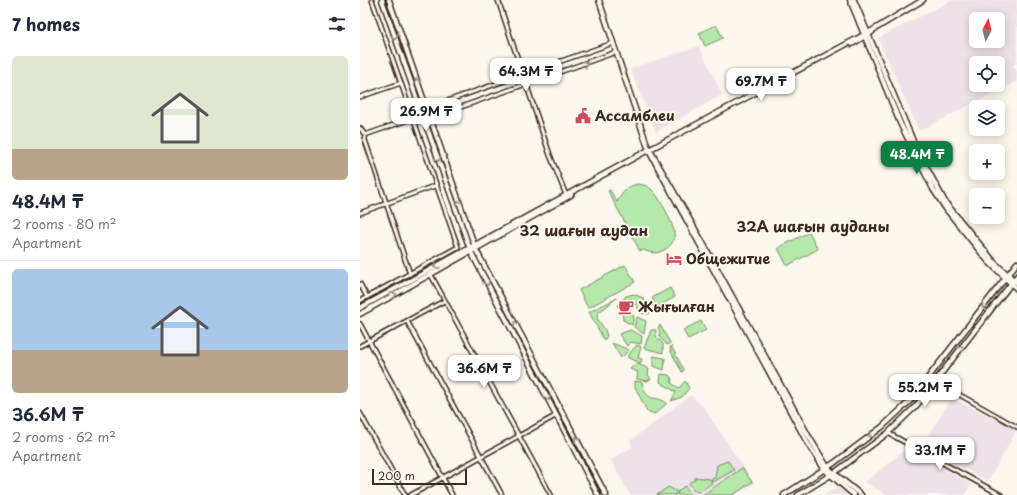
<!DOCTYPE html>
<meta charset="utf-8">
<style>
body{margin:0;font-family:"Playpen Sans",sans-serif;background:#f2f2f3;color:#1f2937;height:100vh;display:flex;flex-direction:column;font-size:15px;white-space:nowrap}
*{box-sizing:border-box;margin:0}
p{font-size:13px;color:#747a83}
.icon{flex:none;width:22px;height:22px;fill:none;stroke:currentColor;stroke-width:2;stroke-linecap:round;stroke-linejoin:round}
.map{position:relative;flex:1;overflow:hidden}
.drawer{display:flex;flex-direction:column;background:#fff;width:360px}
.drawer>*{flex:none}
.needle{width:26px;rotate:7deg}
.buttons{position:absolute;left:609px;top:12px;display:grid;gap:8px}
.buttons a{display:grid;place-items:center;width:36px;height:36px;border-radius:6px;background:#fff;box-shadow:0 2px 10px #0003;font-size:20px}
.scale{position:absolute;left:12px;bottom:10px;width:95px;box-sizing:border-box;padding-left:4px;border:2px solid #3b2a1e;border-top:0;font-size:11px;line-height:14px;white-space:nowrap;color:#3b2a1e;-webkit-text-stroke:3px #fbf7ec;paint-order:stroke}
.price{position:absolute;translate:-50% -34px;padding:0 9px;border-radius:8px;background:#fff;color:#222;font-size:13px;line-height:26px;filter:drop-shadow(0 1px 2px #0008)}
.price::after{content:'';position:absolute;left:50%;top:24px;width:12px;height:9px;margin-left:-6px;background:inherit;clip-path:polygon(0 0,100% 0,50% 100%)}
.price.on{background:#0b8043;color:#fff}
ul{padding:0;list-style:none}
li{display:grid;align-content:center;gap:8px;height:212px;padding:0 12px}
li+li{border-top:1px solid #e0e1e3}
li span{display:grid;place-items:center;height:124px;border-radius:6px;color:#555}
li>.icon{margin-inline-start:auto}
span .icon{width:72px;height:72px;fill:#fffc;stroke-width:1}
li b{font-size:17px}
h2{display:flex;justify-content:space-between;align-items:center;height:48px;padding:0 12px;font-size:17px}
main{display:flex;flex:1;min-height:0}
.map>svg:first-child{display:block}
</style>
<main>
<section class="drawer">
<h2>7 homes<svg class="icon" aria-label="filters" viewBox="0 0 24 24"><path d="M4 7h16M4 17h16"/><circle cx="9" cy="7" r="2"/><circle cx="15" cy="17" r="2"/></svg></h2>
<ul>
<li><span style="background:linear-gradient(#dfe7d0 75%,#b9a48a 0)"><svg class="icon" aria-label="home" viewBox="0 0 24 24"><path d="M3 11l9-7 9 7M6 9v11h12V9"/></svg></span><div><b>48.4M ₸</b><p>2 rooms · 80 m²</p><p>Apartment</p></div></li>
<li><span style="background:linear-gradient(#a9c7e8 65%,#b9a48a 0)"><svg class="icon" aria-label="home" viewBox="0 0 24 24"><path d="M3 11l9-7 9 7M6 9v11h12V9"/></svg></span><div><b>36.6M ₸</b><p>2 rooms · 62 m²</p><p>Apartment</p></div></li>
</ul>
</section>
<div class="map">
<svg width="657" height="495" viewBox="0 0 657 495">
<rect width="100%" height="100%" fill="#fbf7ec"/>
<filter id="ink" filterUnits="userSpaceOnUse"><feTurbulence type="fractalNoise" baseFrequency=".025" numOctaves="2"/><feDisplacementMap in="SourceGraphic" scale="8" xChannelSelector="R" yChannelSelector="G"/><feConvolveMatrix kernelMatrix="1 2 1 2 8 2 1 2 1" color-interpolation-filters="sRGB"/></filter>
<g filter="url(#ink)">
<path fill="#ede2e9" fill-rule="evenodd" d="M592 0H657V63L653 65 657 72V81L559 131 518 38ZM616 19H638V41H616ZM616 63H638V85H616Z
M339 46 362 95 296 132 270 69Z
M331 395 344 408 394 483 375 495H270L251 460 272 447 270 441Z
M592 398 657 430 628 481 561 447Z
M547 448 611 484 605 495H526L505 482Z
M477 487 488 495H462Z"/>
<path fill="#b4e9ab" stroke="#788a64" d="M356 25 363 38 345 46 339 33Z
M277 184C283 185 287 185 291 189 299 195 317 229 314 238 312 245 308 248 302 251 297 254 289 253 284 250L280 251 248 191 250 190 257 202C263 192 266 187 277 184Z
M449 232 458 249 427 266 418 248Z
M265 265 275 282 228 308 219 290Z
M310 288 315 297 297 307 292 298Z
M274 294 283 298 290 312 289 314 281 313 275 304 267 307V311L274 316 272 325 263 320 262 311 257 306 266 296Z
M257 298 238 313 237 318 245 330 247 336 244 340 229 312Z
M277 317 286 321 284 334 274 327Z
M341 321 346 330 328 339 323 330Z
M300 325 310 343 307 345 299 336 300 332 298 328Z
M270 330 282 336 281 344 270 342 267 346 259 334Z
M291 330H296V336L303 344V353L284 348Z
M252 343 269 350 261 358Z
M277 345 281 347 278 358 282 359 281 363 268 358V355Z
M311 346 324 370 322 372 310 350Z
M293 356 305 358 304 370 293 366Z
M276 363 289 369 288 375 291 379 287 381 277 379 278 372 270 369Z
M301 374 309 375 312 379 311 383 319 388 325 381 329 388 322 397 311 401 316 392 300 382Z
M275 381 282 382C287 405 295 394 307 403L295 414 287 411 275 387Z
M368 461 374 470 353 482 351 479 355 478 357 465Z
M382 468 392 482 373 495H343Z
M335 477 350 479 352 483 339 492 334 490 329 483 335 479Z
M325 486 329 492 327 495H317L318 491Z
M308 487 316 491V495H297Z"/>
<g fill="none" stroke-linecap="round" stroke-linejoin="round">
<defs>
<path id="street" d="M138 0 190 155 206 195
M0 97 41 83
M67 108 253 43
M70 118 256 52
M0 128 5 135V140L50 274
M5 135 62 115
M0 213 77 185
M71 275 191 495
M0 284 7 297
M0 301 98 247 12 0
M47 321 142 495
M0 324 92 495
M0 346 84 301
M575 381 657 427
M0 413 45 495
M528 433 641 495
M51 495 197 415"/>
<path id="secondary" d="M22 0 111 252 238 495
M29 0 116 250 246 495
M239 0 287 145 343 243 448 435 468 468 501 495
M490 0 540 123 573 189 586 209 628 261 657 289
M494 0 556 148 585 202 635 263 657 283
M492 44 512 32
M288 149 447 442 465 470 494 495
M0 308 283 153 513 30 563 0
M0 314 211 195
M424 495 474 463 522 427 550 401 657 263
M438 495 474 473 528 433 556 406 657 276"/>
</defs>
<use href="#street" stroke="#3b2a1e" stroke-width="6"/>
<use href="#secondary" stroke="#3b2a1e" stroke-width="7"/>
<use href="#street" stroke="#fbf7ec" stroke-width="3"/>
<use href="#secondary" stroke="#fbf7ec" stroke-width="4"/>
</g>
<defs><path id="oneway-chevron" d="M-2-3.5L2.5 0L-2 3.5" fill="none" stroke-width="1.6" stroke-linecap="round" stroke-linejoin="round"/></defs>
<g stroke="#9b9085">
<use href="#oneway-chevron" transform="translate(35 37) rotate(71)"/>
<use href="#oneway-chevron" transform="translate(226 64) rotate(-20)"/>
<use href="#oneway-chevron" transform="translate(57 81) rotate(-109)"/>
<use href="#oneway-chevron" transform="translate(78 159) rotate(71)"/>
<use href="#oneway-chevron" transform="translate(99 203) rotate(-109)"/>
<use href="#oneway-chevron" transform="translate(76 266) rotate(151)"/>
<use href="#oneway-chevron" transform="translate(127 283) rotate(62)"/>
<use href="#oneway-chevron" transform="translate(34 295) rotate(-29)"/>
<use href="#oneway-chevron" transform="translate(624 306) rotate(128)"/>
<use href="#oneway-chevron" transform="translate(156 324) rotate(-118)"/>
<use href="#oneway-chevron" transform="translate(601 348) rotate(-52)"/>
<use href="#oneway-chevron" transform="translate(188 398) rotate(62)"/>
<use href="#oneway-chevron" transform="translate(511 435) rotate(143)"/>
<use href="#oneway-chevron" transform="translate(217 439) rotate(-117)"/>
</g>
</g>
<defs>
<symbol id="civic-bare" viewBox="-9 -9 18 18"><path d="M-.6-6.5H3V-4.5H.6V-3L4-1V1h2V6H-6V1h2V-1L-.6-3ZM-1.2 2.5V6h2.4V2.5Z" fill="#d1495b" stroke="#fbf7ec" stroke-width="2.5" paint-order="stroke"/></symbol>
<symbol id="hotel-bare" viewBox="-9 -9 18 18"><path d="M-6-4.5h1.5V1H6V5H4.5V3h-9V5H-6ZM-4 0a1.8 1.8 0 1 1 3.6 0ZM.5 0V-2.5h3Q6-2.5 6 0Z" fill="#d1495b" stroke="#fbf7ec" stroke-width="2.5" paint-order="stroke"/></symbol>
<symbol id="cafe-bare" viewBox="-9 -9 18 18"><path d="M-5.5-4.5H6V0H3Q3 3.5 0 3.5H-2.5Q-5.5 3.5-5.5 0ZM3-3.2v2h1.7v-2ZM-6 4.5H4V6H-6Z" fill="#d1495b" stroke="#fbf7ec" stroke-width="2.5" paint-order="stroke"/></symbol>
</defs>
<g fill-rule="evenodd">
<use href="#civic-bare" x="212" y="105" width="22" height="22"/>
<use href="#hotel-bare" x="303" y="248" width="22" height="22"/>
<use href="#cafe-bare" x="255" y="296" width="22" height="22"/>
</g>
<g text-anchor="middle" stroke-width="4" stroke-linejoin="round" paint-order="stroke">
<g font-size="14" font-weight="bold" fill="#3b2a1e" stroke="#fbf7ec" text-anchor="start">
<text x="235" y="121">Ассамблеи</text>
<text x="326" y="264">Общежитие</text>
<text x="278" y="312">Жығылған</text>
</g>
<g font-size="15" font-weight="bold" fill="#3b2a1e" stroke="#fbf7ec">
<text x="453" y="232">32А шағын ауданы</text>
<text x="224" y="236">32 шағын аудан</text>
</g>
</g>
</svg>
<div class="buttons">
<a><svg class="needle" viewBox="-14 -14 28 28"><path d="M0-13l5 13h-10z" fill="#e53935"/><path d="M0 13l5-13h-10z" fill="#747a83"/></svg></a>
<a><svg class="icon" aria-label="locate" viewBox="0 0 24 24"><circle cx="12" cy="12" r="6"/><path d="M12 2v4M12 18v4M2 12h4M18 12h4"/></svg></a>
<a><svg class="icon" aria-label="layers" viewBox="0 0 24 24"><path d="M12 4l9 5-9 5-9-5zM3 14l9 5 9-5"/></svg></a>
<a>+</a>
<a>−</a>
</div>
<div class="scale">200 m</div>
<b class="price" style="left:166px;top:92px">64.3M ₸</b>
<b class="price" style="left:401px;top:102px">69.7M ₸</b>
<b class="price" style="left:66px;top:132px">26.9M ₸</b>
<b class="price on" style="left:557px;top:175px">48.4M ₸</b>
<b class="price" style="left:124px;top:389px">36.6M ₸</b>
<b class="price" style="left:565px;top:408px">55.2M ₸</b>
<b class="price" style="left:580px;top:471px">33.1M ₸</b>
</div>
</main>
